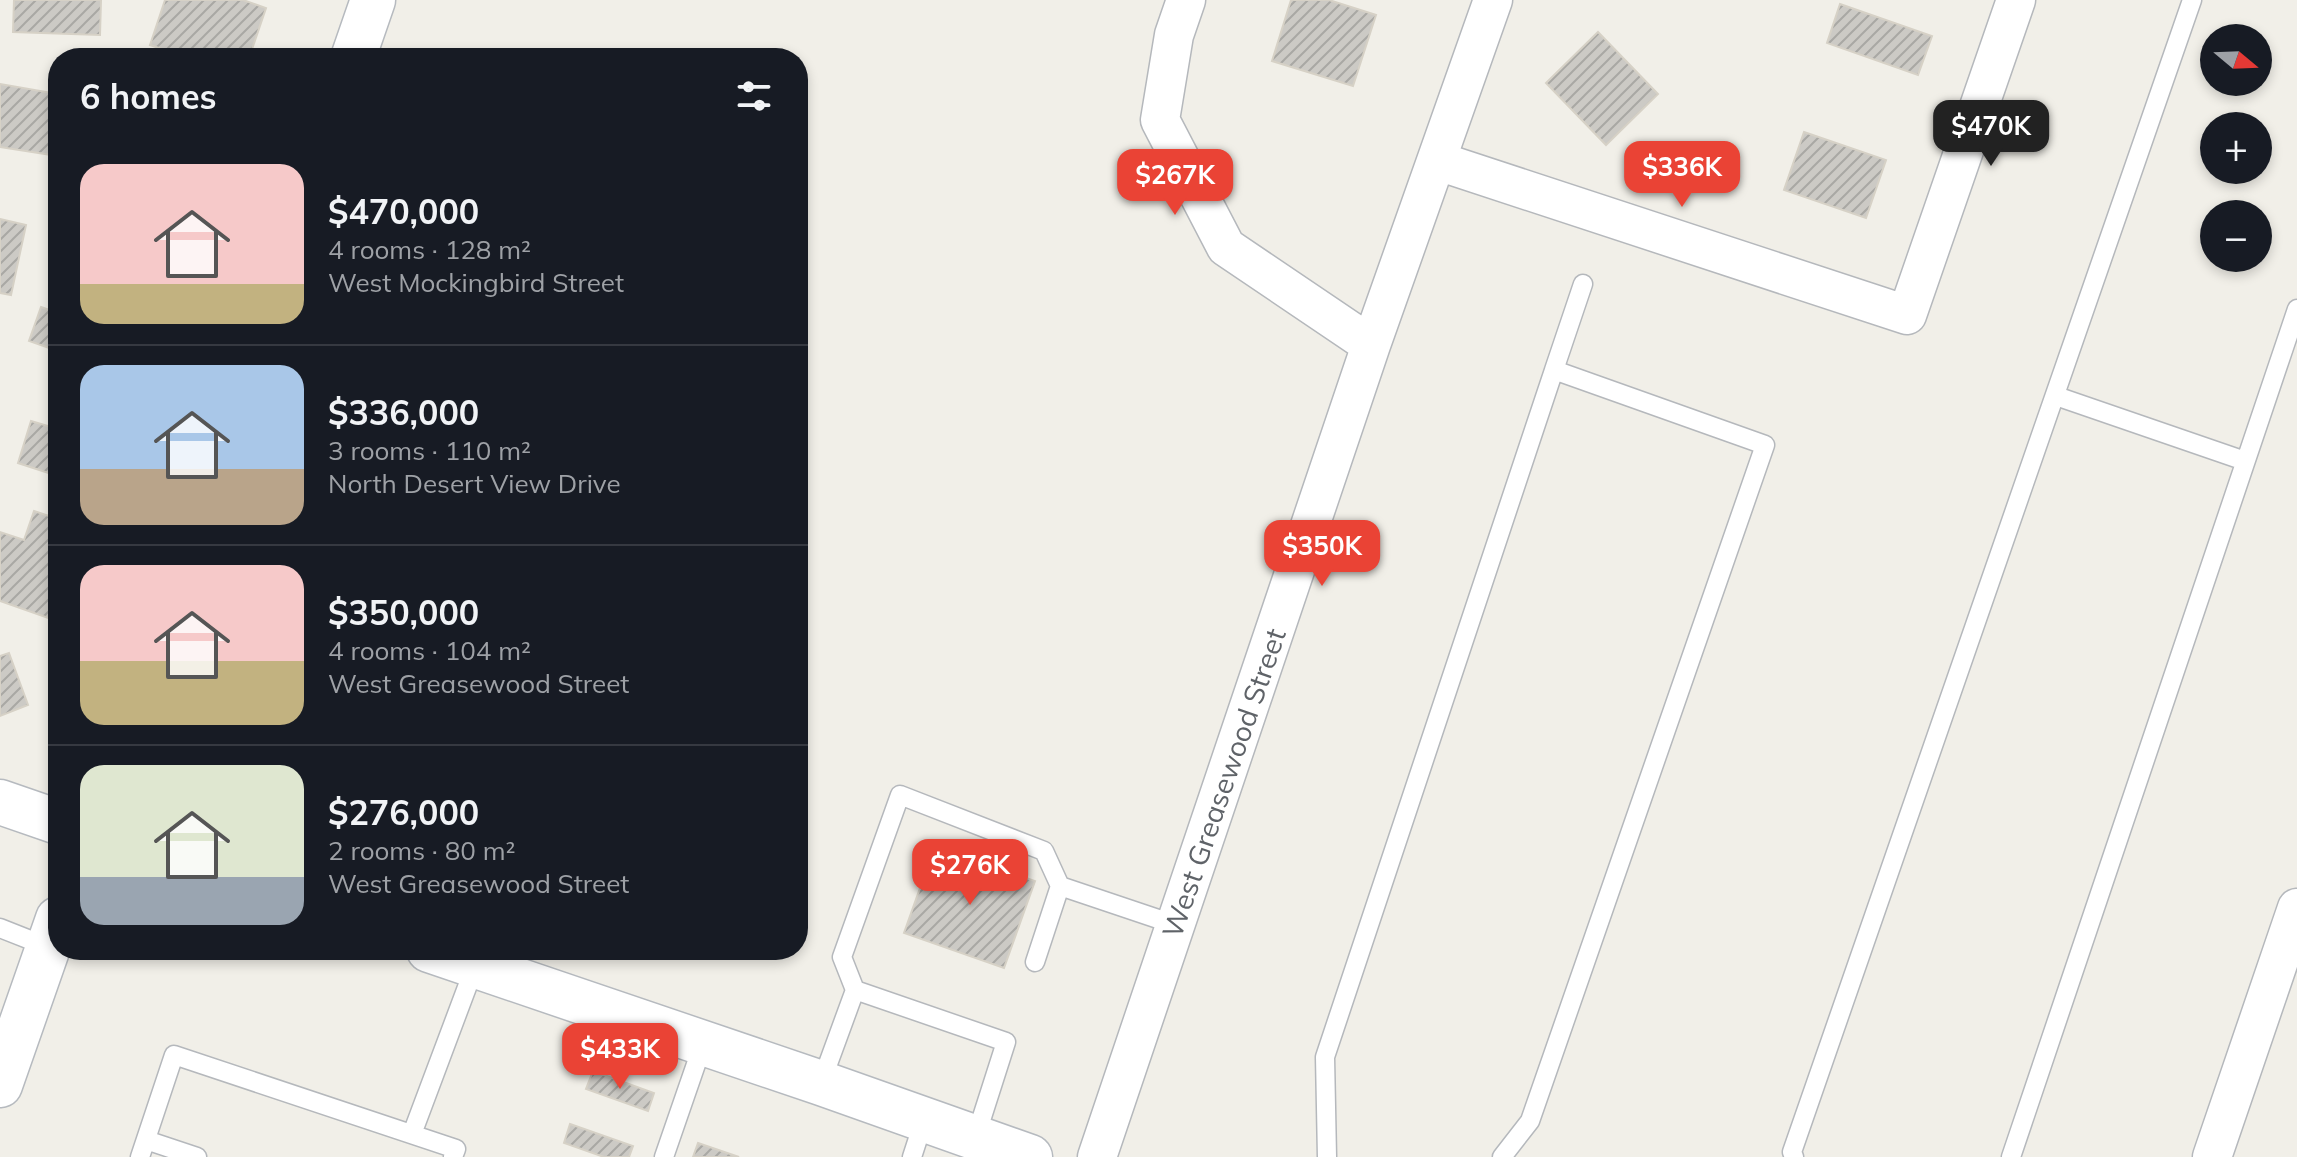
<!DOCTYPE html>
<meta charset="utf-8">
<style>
body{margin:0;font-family:Mulish,sans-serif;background:#20242c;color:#f1f3f6;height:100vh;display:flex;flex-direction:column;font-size:30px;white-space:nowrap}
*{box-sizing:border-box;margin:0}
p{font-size:26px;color:#9ea1a6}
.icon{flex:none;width:44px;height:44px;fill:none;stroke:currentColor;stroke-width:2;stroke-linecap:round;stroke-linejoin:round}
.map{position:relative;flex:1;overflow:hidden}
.details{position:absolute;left:48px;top:48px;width:760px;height:912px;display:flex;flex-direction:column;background:#171b24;border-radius:32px;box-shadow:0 4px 12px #0003}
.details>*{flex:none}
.needle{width:52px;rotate:109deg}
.controls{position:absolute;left:2200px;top:24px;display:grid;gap:16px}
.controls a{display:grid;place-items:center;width:72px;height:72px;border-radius:50%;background:#171b24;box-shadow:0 4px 12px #0003;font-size:40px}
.price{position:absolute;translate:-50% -68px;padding:0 18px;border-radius:16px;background:#ea4335;color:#fff;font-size:26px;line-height:52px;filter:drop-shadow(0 2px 4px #0008)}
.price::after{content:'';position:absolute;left:50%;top:48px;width:24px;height:18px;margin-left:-12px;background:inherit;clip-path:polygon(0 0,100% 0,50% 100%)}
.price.on{background:#222;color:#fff}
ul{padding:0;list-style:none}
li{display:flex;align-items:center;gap:24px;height:200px;padding:0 32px}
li+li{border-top:2px solid #363941}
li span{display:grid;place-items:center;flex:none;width:224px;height:160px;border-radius:24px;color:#555}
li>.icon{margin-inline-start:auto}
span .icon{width:96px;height:96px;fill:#fffc;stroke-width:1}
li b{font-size:34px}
h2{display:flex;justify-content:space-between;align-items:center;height:96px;padding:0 32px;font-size:34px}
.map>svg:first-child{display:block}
</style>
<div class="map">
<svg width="2297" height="1157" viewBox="0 0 2297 1157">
<defs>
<pattern id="building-hatch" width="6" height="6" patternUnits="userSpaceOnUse" patternTransform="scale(2)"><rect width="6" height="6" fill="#cccac5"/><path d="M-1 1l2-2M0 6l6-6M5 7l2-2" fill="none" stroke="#a9a8a4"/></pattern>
</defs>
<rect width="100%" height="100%" fill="#f1efe8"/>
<path fill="url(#building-hatch)" stroke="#d6d1c6" stroke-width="2" d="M14 0H101L100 35 13 32Z
M165 0H243L266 8 249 58H189L150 45Z
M1291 0H1329L1376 15 1353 86 1272 61Z
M1840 4 1932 36 1918 75 1827 43Z
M1598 32 1658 94 1606 145 1546 83Z
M0 84 58 94V156L0 147Z
M1804 132 1886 160 1866 218 1784 190Z
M0 219 26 225 11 295 0 293Z
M41 307 58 313V351L29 341Z
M31 421 58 429V476L18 463Z
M34 511 58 519V609L54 620 0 601V532L24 540Z
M9 653 28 705 0 716V656Z
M935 846 1035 881 1004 968 904 933Z
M593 1071 654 1093 648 1111 586 1089Z
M570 1124 633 1146 629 1157H604L564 1143Z
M698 1143 739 1157H693Z"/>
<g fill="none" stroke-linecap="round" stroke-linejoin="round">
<defs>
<path id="lane" d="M1554 370 1583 284
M2056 396 2245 461
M1060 886 1176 925
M0 928 48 947
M855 990 842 957 900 795 1044 851 1060 886 1035 962
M821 1083 855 990 1006 1042 975 1139
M412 1134 475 966
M146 1140 197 1157
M140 1157 174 1055 456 1149 453 1157
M664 1157 703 1044
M912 1157 924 1120
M1327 1157 1325 1057 1554 370 1765 445 1530 1121 1502 1157
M1794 1157 1792 1152 2192 0
M2011 1157 2297 309"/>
<path id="street" d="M1186 0 1174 35 1160 120 1226 247 1371 345
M1438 161 1907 315 2016 0
M1097 1157 1371 345 1493 0
M2212 1157 2297 908"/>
<path id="secondary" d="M353 58 373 0
M0 802 58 822
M429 950 821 1083 1030 1157
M0 1085 58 919"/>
</defs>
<use href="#lane" stroke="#b5b8bc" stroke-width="21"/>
<use href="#street" stroke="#b5b8bc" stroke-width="41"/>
<use href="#secondary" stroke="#b6babf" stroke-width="47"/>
<use href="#lane" stroke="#fff" stroke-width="18"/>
<use href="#street" stroke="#fff" stroke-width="38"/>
<use href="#secondary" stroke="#fff" stroke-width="44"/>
</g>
<g text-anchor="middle" stroke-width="8" stroke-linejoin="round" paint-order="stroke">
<g font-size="28" fill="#5f6368" stroke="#fff">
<text transform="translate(1224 783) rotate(-71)" y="10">West Greasewood Street</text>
</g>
</g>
</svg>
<div class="controls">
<a><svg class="needle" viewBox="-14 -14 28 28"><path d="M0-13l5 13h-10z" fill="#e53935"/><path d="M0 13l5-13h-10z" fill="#9ea1a6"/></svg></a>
<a>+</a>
<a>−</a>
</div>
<b class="price on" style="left:1991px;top:168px">$470K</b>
<b class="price" style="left:1682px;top:209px">$336K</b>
<b class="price" style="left:1175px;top:217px">$267K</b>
<b class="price" style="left:1322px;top:588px">$350K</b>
<b class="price" style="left:970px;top:907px">$276K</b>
<b class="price" style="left:620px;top:1091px">$433K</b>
<section class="details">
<h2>6 homes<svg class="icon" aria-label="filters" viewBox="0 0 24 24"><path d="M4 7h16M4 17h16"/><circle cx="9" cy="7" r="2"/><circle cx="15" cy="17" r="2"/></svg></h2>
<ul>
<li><span style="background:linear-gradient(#f6c9c9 75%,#c2b280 0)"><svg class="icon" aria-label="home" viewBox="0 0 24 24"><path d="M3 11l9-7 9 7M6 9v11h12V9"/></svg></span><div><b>$470,000</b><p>4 rooms · 128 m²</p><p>West Mockingbird Street</p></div></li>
<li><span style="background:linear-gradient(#a9c7e8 65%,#b9a48a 0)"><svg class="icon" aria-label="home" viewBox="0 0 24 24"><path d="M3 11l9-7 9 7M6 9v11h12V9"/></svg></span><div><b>$336,000</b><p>3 rooms · 110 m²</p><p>North Desert View Drive</p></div></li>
<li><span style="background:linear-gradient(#f6c9c9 60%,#c2b280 0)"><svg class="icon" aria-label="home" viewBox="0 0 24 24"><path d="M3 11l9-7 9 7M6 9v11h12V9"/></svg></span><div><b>$350,000</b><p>4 rooms · 104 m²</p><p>West Greasewood Street</p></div></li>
<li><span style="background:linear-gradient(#dfe7d0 70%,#9aa5b1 0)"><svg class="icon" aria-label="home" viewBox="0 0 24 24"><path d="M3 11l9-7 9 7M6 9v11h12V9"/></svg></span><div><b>$276,000</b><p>2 rooms · 80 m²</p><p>West Greasewood Street</p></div></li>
</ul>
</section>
</div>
